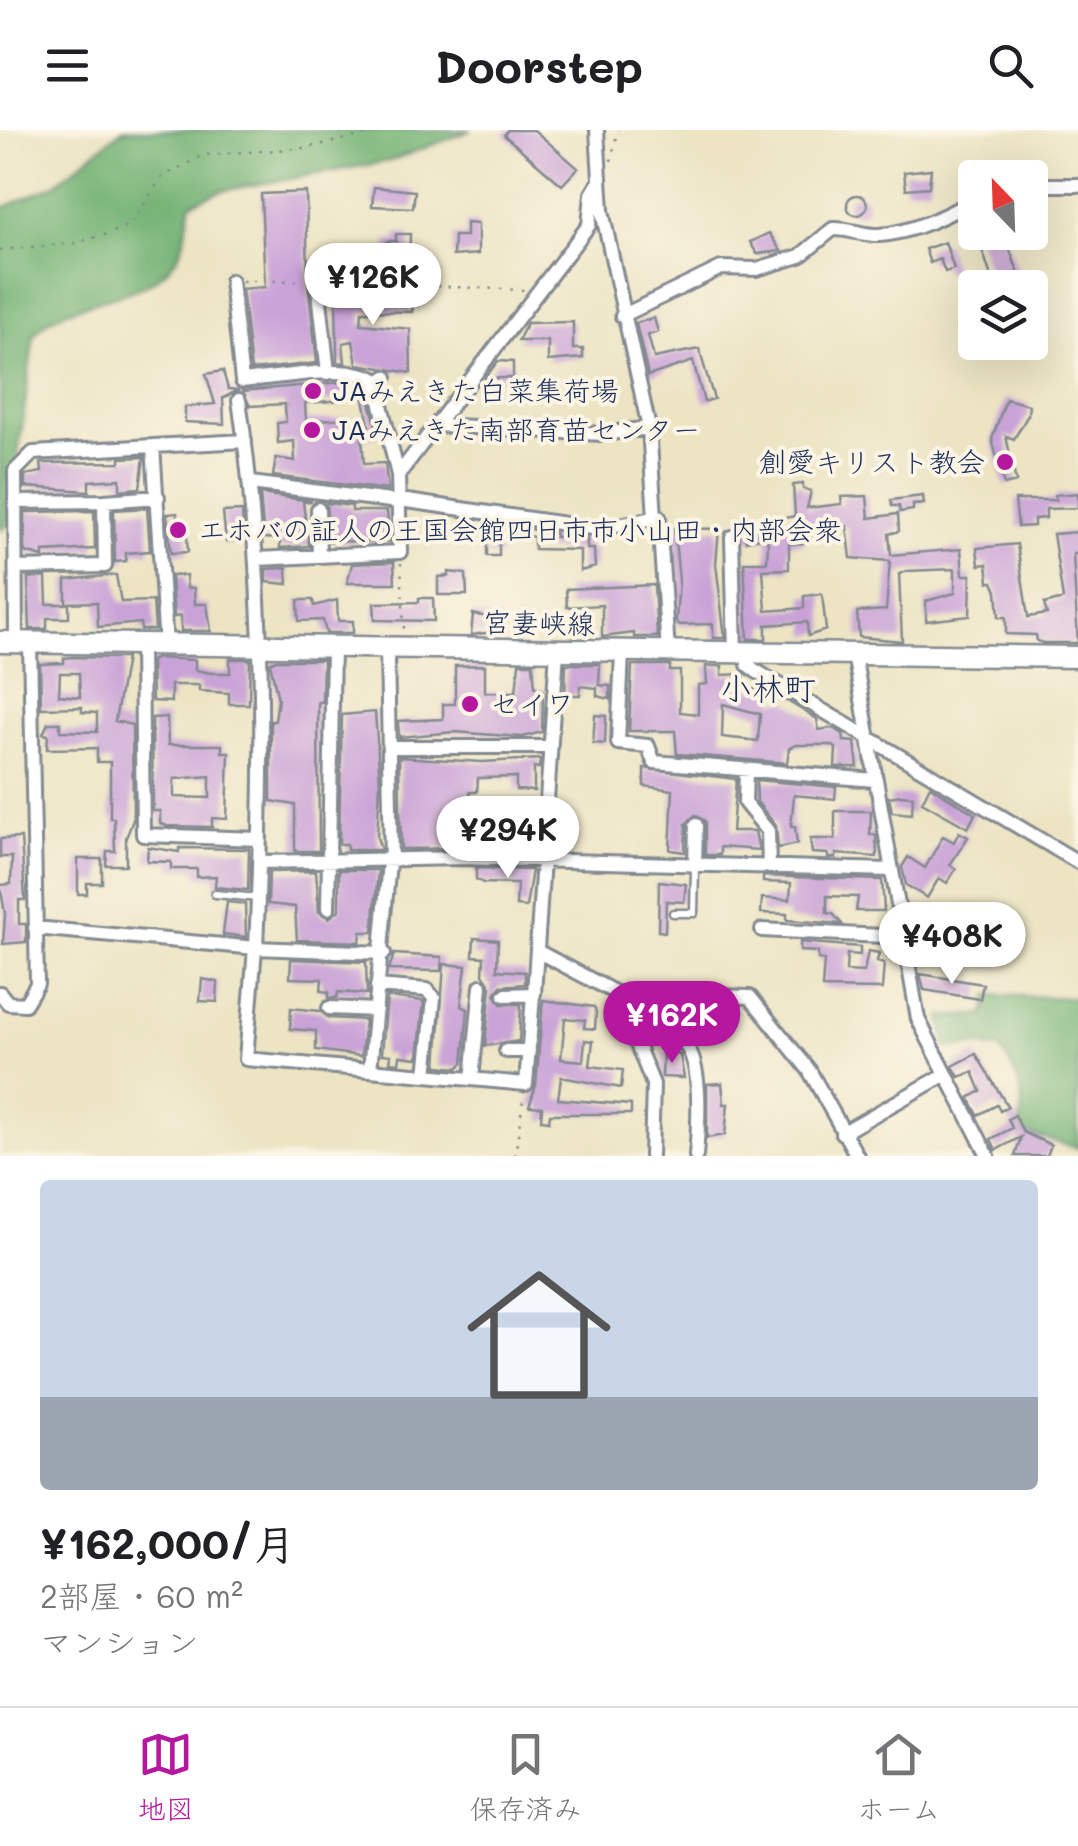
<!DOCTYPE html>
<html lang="ja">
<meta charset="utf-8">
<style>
body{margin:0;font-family:Mali,"Klee One",sans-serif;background:#f2f2f2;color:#202124;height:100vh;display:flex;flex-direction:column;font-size:38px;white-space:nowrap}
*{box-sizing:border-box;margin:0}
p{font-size:32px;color:#757577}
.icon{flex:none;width:55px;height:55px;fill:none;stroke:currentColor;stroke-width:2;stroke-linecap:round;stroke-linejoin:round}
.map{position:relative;height:1026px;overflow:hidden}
.side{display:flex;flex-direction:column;background:#fff;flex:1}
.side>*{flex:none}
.needle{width:65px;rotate:337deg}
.controls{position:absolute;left:958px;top:30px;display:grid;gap:20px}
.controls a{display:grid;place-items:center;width:90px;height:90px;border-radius:10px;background:#fff;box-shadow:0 10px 40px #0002;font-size:50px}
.price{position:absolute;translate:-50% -85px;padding:0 22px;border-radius:35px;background:#fff;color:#222;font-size:32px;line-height:65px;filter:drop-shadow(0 2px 5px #0008)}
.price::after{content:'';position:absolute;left:50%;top:60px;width:30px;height:22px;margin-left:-15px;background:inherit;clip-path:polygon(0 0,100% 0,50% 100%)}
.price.current{background:#b5179e;color:#fff}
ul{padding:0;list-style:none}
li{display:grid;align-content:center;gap:20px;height:530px;padding:0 40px}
li span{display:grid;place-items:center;height:310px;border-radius:10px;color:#555}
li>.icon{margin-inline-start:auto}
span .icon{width:180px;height:180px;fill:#fffc;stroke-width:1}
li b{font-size:42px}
header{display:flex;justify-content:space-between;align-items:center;height:130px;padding:0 40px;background:#fff;font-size:45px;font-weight:800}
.tab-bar{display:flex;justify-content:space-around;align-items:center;height:140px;border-top:2px solid #e0e0e0;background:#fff;font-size:28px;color:#757577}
.tab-bar a{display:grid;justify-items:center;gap:5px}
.tab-bar .current{color:#b5179e}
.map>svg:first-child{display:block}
</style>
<header><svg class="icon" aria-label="menu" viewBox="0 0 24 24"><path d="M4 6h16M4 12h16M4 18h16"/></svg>Doorstep<svg class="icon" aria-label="search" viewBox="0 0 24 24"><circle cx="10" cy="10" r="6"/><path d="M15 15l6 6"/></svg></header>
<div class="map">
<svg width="1078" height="1026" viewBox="0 0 1078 1026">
<rect width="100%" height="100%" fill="#fcf5e5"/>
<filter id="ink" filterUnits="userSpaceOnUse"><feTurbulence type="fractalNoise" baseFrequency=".01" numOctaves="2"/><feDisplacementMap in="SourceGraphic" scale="20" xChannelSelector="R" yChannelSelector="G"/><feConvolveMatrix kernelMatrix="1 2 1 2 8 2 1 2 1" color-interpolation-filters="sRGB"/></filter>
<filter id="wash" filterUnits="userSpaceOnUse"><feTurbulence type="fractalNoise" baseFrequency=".0048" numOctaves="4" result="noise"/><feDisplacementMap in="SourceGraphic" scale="40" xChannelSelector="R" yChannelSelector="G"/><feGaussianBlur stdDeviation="2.25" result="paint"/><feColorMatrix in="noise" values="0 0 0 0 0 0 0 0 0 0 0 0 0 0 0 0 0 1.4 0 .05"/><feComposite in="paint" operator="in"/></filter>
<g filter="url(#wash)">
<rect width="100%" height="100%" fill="#ece4c3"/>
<path fill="#74b374" stroke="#487169" stroke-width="2.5" d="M122 0H472L390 31 220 61 191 73C187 90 186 113 177 127 146 178 66 162 34 205L9 394 0 400V79L54 55Z
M989 865 1078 868V1018L1018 1001C1027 968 1021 947 1000 919L977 915 946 918 941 887 985 885Z"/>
<g id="blocks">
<path fill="#c9a2d7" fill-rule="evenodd" d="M508 0H534L578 38 562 55 504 5Z
M931 39 929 57 906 59 904 42Z
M374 57 415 61 413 78 372 76Z
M306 62 308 153 317 233 251 240 242 159 265 157 261 64Z
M847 75a10 10 0 1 1 20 0a10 10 0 1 1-20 0Z
M466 93 478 94V124L453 126 454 106H466Z
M976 102H1003L1019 144 1003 146 1008 158H998L993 152Z
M769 103 781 121 757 124 750 112Z
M396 104H410L409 143 400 142 397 128 387 126V111H396Z
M945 112 954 139 945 142 940 129 930 133 925 119Z
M336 157 395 160V165L414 167 412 182 362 181 361 194 410 199 411 243 357 234 353 211 343 213 345 233 337 232Z
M654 188 658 202 648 205 654 228 699 219 714 269 704 272 693 231 648 246 636 193Z
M573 192V219H583V228L548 231V211H518L527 193Z
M498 231 513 232V248H485Z
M223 241 228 259 238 260 223 268 224 294 185 292V277L215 274 206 244Z
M342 252 347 257 345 270 305 273 306 291 346 288 347 296 369 295 362 259 367 258 378 305 362 308 364 334 385 333 388 360 273 346 276 328 295 331 294 311 278 313 277 293 286 292 285 274 250 276 243 261Z
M1006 269 1029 275 1028 285 1014 309 1006 306 1016 352 1004 355 992 309Z
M144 327 140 358 120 360V349L89 351V361L25 357V345L42 342 41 333 120 332V328Z
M803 354V359L811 361 807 378 842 374 841 367 867 366 869 388 898 384 899 401 889 404 891 425 961 419 963 445H971L970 486 926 491V471L955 463V439L907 441 899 444 902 511 859 507 857 482 886 480 890 431 851 428 847 396 826 398 827 401 808 403 803 413 789 414V439L763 440 766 481 804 478V466L822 464 826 500 808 506 807 492 766 495V509H748L744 432H767L768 413 765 407 746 411 743 396 795 386 793 355Z
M1078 363V378L1046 379V388L1034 389V396L1018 397 1015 370H1056L1055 365Z
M260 364 312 371 303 372 309 416 280 418V409L264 408Z
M923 366 924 374 913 375V380L900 382 899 376H892L891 370Z
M326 373 352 376V381H387L390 412 329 411Z
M147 378 150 421 126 423V431L115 432 114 380Z
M94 381 95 419 43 422V427L25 422V382Z
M242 381 243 398 234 400 235 411 226 412 223 382Z
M177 383 178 392 186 391 188 422 171 423 167 384Z
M487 393 499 394V426H487Z
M516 397 555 403V407H587V419H594L595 437 580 441V420L534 419V407L516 404Z
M674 398 719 399 716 434 725 508H713V494L678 495 676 491 679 451Z
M1077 402 1078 424H1073L1078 513H1043L1037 511 1036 505 1006 504V487H999L997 461 993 452H989L987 434 979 435 977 418 1017 414 1028 487 1047 484 1044 474 1063 469 1053 404Z
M394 432 395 453H347L352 434Z
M287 438 288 454 267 452 266 439Z
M449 442 466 444 467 465H438V447L449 446Z
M116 445 121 472 153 471 155 500H141L140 493 98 497 97 472 66 473V450Z
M186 445 187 458H194L195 474H207L211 501H181V486L174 487 171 446Z
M46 447 47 474H69V488H47V499H30L28 448Z
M654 455 657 507H634V503L602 507V475L567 477 566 459Z
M419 468H433L434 491 375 490 374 473 419 472Z
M298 470H313L314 476 337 470 338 491H353V503H326L323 490 299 491Z
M473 484 500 490V501L471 505Z
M72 527 126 528 115 591 132 595 133 690 126 708V735H106L107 721H115L114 688H110V632H97V618L47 619 48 605 43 604 48 593H60V601L97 602V583L82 582V577L41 578 40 534 64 533V528ZM60 543H79L80 567 59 565Z
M156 528 195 530V540L211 543H230V529H250L249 574H229V563L199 561V555H171V572L152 571 151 531Z
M276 530H323L322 572H318L319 721H295V675L271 671V591H275L278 569 270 533Z
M519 533H533L535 558 543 560 542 602 522 607 455 602 399 607 398 591 443 589V574H455V536L485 535V562H516Z
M566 534H600L599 555 610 556V569L597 566V558L580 556V565H565Z
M632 535H670V541H680V582L698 584V555L707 554 706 536H722V545L743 544 748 559H767L774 563V571H787L817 589 819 600 832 598 843 604 844 611 855 612 858 637H835L836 618 831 615H796L789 618 787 633 677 624 675 601H629ZM723 574 760 584 758 611 722 607Z
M375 582 380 653 377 707 381 720H347V714H339L342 585Z
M595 585 606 586 605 614 593 613Z
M167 587 168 615H222V622H229L227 689 212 688V697L167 696 160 693V681H153L152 588ZM210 646V668L174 667V649Z
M399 627 482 632 540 629 539 638 534 637V661L516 660V647L478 648 477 662H470L471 718 401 719Z
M644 638 736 649 732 701H755L759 720 720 717V725H705V691L695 685 686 694 685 722 670 720 673 660 644 656Z
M756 650 836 657 835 669 794 665 791 697H795L797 714 778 718 776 696 757 672Z
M930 656 975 684 968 698 922 672Z
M901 665 913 666 912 684 892 682 889 667Z
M835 681H871L870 705H876L877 727 836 724V728H828V724L812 723 810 709H835Z
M488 686 504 687 502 711 487 710Z
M959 702 968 707 950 735 956 739 947 753 939 748 927 768 906 755 902 737 908 727 925 738 943 706 954 712Z
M21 708 25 770H19V794H26V812L3 814 5 784 0 755 11 754 12 727H0V709Z
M148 717 179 722V718L249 719 248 760 215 757 216 746 197 747V739H171V732L147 731Z
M78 729H102V753H87V764H78Z
M476 738 532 740 526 777 516 776 517 754 483 753 476 749Z
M339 740H378L373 802H361L360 812 297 810 295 777 268 774 269 742 316 741 319 782 329 788 339 780Z
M763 746 882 750 884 781H856L858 767 827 766V783L833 784 842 794 787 790V784L761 783 762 768 790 770 791 753 763 752Z
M659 751 686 754 684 772 666 771 665 802 658 801Z
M227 772 245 774 246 807 223 804Z
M474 808 498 810 497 840 525 842V854L501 856 495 864 501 874H521L519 911 485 916 491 856 483 844 484 827 473 826Z
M800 812 860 817V825L847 824 846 841 864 842 868 821 879 823 877 831 884 833 882 859 822 858 824 830 818 829V822L800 821Z
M394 824 442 827 441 841 389 840Z
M291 829 366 832 367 864 338 862 337 868H329V862L321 861 322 849 290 848Z
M444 834 466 836 461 876 468 879 463 933 458 938 437 936Z
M920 844 983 854 980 869 924 860Z
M202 849 218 852 217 872 200 871Z
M387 867 424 871 418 928 400 926 399 933 390 932 391 925 382 924Z
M543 870 594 877 596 882 595 899 584 898 585 890 565 888 561 929 583 931 585 910 593 911 590 936 623 940 621 958 561 947 558 969 631 975V984H550L549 991 541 990 542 977 529 976 536 955Z
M668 875H682L678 889 702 900 700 904 693 908 665 893Z
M291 878 320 881 329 888 365 890 361 926 316 920V901L290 899Z
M663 921 680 925 684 948 662 947Z
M976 924 1008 977 1000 981 997 975 978 985 969 968 981 961 973 942 959 947 953 936Z
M722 953 724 974H728L725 1005 707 1008V954Z
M1015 985 1023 1002 1051 1015 1047 1026H1015L1021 1007 996 1020 991 1009 1012 998 1008 989Z"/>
</g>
</g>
<g filter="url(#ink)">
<use href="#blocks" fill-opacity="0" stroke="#848a90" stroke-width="2.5"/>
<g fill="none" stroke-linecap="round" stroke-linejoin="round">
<defs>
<path id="lane" d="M215 764 258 768
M673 783H694L695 738"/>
<path id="street" d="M597 0 602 81 649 298 655 387
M1030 55H1078
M231 151 242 251C273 248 356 232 379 252
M318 152 328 243
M622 186 721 138 757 139 800 126 833 99C849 98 864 106 879 105 912 103 947 85 975 70
M239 270C266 452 264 634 256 818
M436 295 603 304 649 298
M398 345 589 95 592 64 598 54
M251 353 398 372
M400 370 600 399 659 387 668 522
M15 372 104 371
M318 379 319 426
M732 407 735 523
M257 429 400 422 398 345 376 254 386 247
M16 438 105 436 104 371 158 367
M16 513 15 341 33 323 153 316
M141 516 143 705 260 709
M166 516 153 316 245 311
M387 519 391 732
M622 522 618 613 648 616 654 632 875 650
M747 523 748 535 756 541 1078 732
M854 524 918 889 988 1026
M390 617H550
M746 640 745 673 768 701 769 737
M260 732 462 728 890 740
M695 736 696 695
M328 778 333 519
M35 798 256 818 384 823
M762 800 902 807
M255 818 246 929 526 954 533 865
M537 821 616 863 750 867 809 940 857 1026
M377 856 427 860 434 868 426 945
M0 863 8 873 25 874 37 854 30 513
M616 863 653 954 651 1026
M505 865 534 864 557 521
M329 878 376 880
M628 889C645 897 664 902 680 911 705 925 698 1000 696 1026
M506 921H529
M370 940 389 732
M472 949 481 856
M842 1003 946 944"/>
<path id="primary" d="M0 512 1078 527"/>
</defs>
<use href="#lane" stroke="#848a90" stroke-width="11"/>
<use href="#street" stroke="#848a90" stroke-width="18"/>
<use href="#primary" stroke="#848a90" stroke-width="25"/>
<path stroke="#848a90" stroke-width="2.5" stroke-dasharray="2.5 8" stroke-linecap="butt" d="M611 31 618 0
M0 120 76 113 111 103 132 93 162 47 203 25 305 18 386 0
M242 151H304
M332 152 524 160
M401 433 404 500
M515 1026 524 963"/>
<use href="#lane" stroke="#fff" stroke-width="6"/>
<use href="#street" stroke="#fff" stroke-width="12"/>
<use href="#primary" stroke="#fff" stroke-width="20"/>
</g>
</g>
<g fill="#b5179e" stroke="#fcf5e5" stroke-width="4">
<circle cx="313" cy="261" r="10"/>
<circle cx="312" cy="300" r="10"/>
<circle cx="1005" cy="332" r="10"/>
<circle cx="178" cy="400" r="10"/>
<circle cx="470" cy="574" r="10"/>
</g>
<g text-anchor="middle" stroke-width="8" stroke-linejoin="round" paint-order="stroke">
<g font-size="28" fill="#1b2f5e" stroke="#fcf5e5" text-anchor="start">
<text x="333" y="271">JAみえきた白菜集荷場</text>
<text x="332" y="310">JAみえきた南部育苗センター</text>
<text x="985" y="342" text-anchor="end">創愛キリスト教会</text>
<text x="198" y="410">エホバの証人の王国会館四日市市小山田・内部会衆</text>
<text x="490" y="584">セイワ</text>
</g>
<g font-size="28" fill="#1b2f5e" stroke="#fcf5e5">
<text transform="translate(539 493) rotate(1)" y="10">宮妻峡線</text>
</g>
<g font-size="32" fill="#1b2f5e" stroke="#fcf5e5">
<text x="768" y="570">小林町</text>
</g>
</g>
</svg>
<div class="controls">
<a><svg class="needle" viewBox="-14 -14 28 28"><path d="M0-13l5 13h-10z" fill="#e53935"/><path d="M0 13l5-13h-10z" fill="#757577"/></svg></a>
<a><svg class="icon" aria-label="layers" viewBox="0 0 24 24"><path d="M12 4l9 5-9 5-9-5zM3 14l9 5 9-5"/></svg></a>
</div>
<b class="price" style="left:373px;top:198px">¥126K</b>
<b class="price" style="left:508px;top:751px">¥294K</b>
<b class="price" style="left:952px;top:857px">¥408K</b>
<b class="price current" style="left:672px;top:936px">¥162K</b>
</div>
<section class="side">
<ul>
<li><span style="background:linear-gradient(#c9d6e8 70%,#9aa5b1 0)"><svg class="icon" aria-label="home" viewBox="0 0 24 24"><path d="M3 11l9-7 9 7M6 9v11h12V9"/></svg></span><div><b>¥162,000/月</b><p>2部屋 · 60 m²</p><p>マンション</p></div></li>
</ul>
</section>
<nav class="tab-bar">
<a class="current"><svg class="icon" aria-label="map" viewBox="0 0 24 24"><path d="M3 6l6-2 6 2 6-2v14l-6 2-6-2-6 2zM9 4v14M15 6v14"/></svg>地図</a>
<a><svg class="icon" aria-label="saved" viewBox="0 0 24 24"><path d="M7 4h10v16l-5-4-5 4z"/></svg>保存済み</a>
<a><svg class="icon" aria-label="home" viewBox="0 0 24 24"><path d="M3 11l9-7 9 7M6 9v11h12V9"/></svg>ホーム</a>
</nav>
